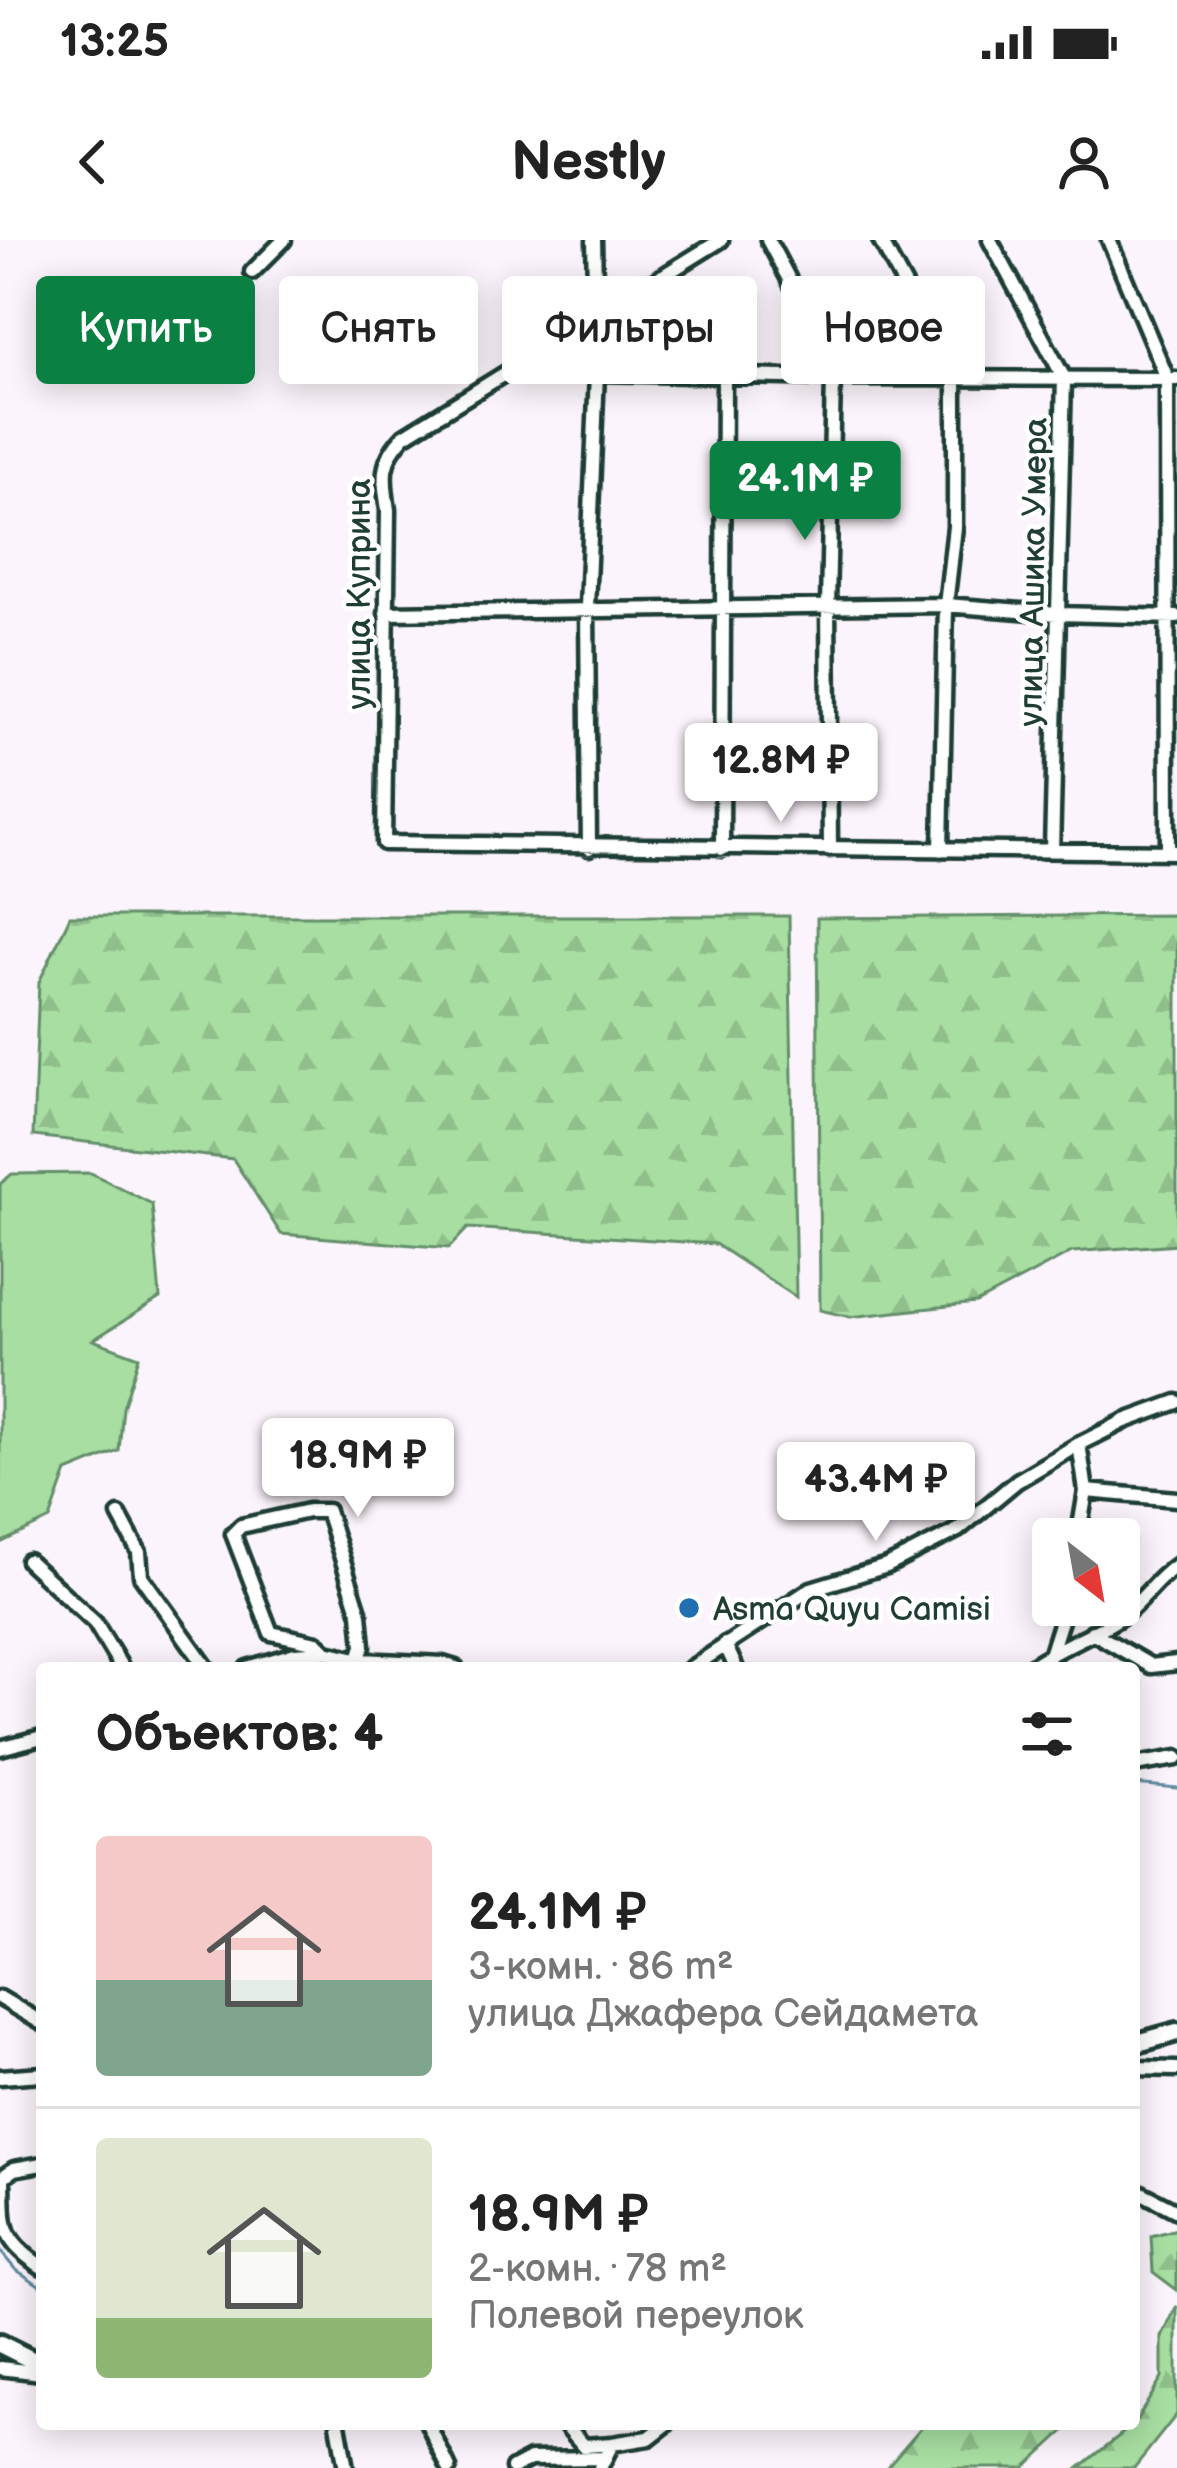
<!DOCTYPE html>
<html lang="ru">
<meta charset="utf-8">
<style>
body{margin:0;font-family:"Balsamiq Sans",sans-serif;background:#f6f6f6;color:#222;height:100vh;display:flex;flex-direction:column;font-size:45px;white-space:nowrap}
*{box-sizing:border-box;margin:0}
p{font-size:39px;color:#767676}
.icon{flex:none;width:66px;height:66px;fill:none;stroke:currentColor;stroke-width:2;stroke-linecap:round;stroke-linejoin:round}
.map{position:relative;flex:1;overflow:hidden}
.details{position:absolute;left:36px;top:1422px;width:1104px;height:768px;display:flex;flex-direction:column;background:#fff;border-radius:12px;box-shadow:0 6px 30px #0003}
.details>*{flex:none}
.guide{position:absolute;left:36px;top:36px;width:1107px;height:108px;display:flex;gap:24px}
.needle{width:78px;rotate:149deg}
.tools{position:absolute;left:1032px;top:1278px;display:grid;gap:24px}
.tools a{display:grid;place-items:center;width:108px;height:108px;border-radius:12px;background:#fff;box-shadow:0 6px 30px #0003;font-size:60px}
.price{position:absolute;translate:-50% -102px;padding:0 27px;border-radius:12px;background:#fff;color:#222;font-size:39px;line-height:78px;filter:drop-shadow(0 3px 6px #0008)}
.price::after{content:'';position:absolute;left:50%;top:72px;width:36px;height:27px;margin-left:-18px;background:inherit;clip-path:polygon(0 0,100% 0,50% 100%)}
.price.selected{background:#0b8043;color:#fff}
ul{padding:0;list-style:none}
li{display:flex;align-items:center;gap:36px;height:300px;padding:0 60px}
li+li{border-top:3px solid #e0e0e0}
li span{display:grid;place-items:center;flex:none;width:336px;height:240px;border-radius:12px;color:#555}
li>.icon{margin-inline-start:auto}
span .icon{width:144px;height:144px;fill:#fffc;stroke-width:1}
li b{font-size:51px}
h2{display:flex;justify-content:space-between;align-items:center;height:144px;padding:0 60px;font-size:51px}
.chip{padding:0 42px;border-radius:12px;background:#fff;box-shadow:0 6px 30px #0003;font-size:42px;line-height:108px}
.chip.selected{background:#0b8043;color:#fff}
.status{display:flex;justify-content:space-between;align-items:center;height:84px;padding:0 60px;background:#fff;direction:ltr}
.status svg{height:33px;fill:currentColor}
header{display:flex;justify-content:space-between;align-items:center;height:156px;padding:0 60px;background:#fff;font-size:54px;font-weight:700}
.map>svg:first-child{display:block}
</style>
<div class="status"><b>13:25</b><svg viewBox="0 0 49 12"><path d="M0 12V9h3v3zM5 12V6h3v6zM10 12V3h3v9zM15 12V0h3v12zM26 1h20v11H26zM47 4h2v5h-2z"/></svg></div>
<header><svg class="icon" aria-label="back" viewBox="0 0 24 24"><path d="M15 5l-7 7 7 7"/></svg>Nestly<svg class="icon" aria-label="person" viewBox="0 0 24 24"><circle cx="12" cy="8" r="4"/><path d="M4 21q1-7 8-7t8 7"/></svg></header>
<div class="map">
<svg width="1177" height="2228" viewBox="0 0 1177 2228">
<defs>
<pattern id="forest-firs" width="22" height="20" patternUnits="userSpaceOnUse" patternTransform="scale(3)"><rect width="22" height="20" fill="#a8dea2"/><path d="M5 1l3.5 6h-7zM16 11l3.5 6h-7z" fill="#90bf8c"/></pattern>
</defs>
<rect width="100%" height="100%" fill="#fcf4fc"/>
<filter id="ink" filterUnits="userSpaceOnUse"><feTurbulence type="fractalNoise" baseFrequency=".00833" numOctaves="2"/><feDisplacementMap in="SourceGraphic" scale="24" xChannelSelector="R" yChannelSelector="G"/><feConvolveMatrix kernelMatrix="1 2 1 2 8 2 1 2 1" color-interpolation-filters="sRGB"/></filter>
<g filter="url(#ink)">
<path fill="#a8dea2" stroke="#648e6b" stroke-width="3" d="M91 933 152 964 160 1058 93 1100 139 1117 123 1168 119 1211 67 1232 50 1279 0 1303V944L12 934Z"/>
<path fill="url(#forest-firs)" stroke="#648e6b" stroke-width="3" d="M1177 675V1004L1072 1012 976 1063 850 1077 820 1070 817 678Z
M70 676H789L796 1057 715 1004 468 988 449 1008 281 994 233 919 33 896 39 742Z
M1177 1989V2050L1153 2032 1151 1996Z
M1177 2066V2174L1134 2228H1079L1134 2184 1162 2138V2097Z
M924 2184H1072L1024 2228H886Z"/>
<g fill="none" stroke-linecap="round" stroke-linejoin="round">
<path stroke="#608aa0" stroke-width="3" d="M1134 1544 1177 1548
M0 2011 15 2029 42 2047"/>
<defs>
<path id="street" d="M721 0 404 196C380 221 383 238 388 270L384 603 1177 612
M768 0 818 94 833 138 828 367 830 609
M880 0 955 137V287L946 365 941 610
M990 0 1064 138 1052 611
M1109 0 1167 138 1168 612
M252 32 284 0
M662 36 724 135 722 609
M597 133 833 138 1177 139
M386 373 946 365 1057 374 1177 377
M589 608 587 367 597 133 594 0
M1086 1251 1177 1259
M119 1275 139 1312 141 1336 207 1428
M1078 1299 1086 1251 1079 1204
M28 1321 95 1383 122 1428
M1092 1392 1151 1426 1177 1423
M725 1404 736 1428
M326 1412 317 1403 271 1393 233 1294 241 1286 308 1271H327L360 1374 363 1406 356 1428
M1051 1412 1066 1365
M247 1428 295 1414 326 1412 361 1420 443 1424 456 1428
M691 1428 811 1349 887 1326 958 1290 1017 1241 1079 1204 1125 1181 1177 1162
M1029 1428C1058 1407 1092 1396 1121 1377 1142 1363 1155 1339 1177 1325
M0 1508 42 1497
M1134 1525 1177 1518
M0 1758 42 1783
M1134 1828 1177 1829
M0 1837 42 1834
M3 1938C4 1987 0 1999 42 2027
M0 1939 14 1929 42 1924
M1134 1949 1177 1971
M0 2128 42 2133
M338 2184 346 2228
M428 2184 449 2228
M565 2184 584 2206 612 2204
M513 2228 530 2219 603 2218
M600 2228 612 2204 649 2198 667 2184"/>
<path id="secondary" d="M1134 1804 1177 1792
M0 2104 42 2125"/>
</defs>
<use href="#street" stroke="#1f3d34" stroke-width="21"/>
<use href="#secondary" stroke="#1f3d34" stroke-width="26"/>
<use href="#street" stroke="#fff" stroke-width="12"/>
<use href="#secondary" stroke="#fff" stroke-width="16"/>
</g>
</g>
<circle fill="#1f6fb2" stroke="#fff" stroke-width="4.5" cx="689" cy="1368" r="12"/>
<g text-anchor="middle" stroke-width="9" stroke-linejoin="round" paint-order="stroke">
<g font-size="33" fill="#1f3d34" stroke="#fff">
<text transform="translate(1032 332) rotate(-89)" y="12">улица Ашика Умера</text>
<text transform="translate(358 354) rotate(-90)" y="12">улица Куприна</text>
</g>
<g font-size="33" fill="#1f3d34" stroke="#fff" text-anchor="start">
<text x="713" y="1380">Asma Quyu Camisi</text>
</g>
</g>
</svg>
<div class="tools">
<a><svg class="needle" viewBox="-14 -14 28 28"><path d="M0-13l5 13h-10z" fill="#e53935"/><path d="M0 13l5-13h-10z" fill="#767676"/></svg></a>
</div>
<b class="price selected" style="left:805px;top:303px">24.1M ₽</b>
<b class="price" style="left:781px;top:585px">12.8M ₽</b>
<b class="price" style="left:358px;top:1280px">18.9M ₽</b>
<b class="price" style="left:876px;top:1304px">43.4M ₽</b>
<div class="guide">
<a class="chip selected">Купить</a>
<a class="chip">Снять</a>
<a class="chip">Фильтры</a>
<a class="chip">Новое</a>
</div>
<section class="details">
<h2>Объектов: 4<svg class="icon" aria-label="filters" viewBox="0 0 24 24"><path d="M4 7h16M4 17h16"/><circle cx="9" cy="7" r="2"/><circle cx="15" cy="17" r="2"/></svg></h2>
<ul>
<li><span style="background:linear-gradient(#f6c9c9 60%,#7fa58c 0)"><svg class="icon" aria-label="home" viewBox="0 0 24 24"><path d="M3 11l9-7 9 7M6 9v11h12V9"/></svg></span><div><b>24.1M ₽</b><p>3-комн. · 86 m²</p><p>улица Джафера Сейдамета</p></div></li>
<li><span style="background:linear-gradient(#dfe7d0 75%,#8fb573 0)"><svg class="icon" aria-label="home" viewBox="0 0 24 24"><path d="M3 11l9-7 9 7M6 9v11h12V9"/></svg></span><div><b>18.9M ₽</b><p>2-комн. · 78 m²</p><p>Полевой переулок</p></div></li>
</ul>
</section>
</div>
